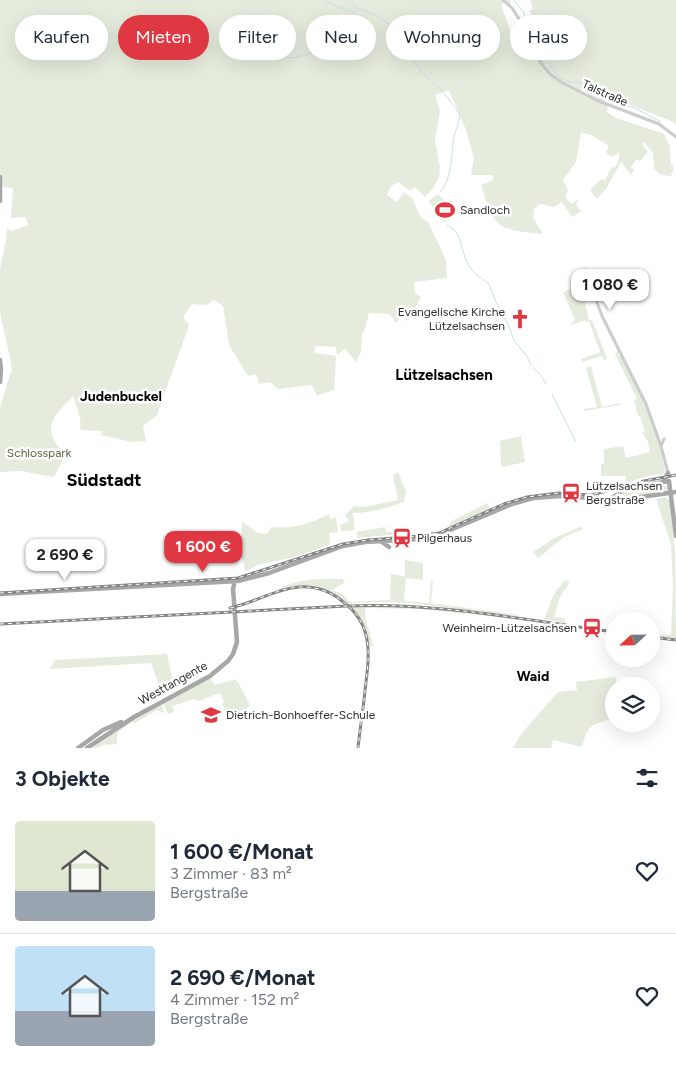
<!DOCTYPE html>
<html lang="de">
<meta charset="utf-8">
<style>
body{margin:0;font-family:Figtree,sans-serif;background:#f6f6f7;color:#1f2937;height:100vh;display:flex;flex-direction:column;font-size:19px;white-space:nowrap}
*{box-sizing:border-box;margin:0}
p{font-size:16px;color:#747a83}
.icon{flex:none;width:28px;height:28px;fill:none;stroke:currentColor;stroke-width:2;stroke-linecap:round;stroke-linejoin:round}
.map{position:relative;height:748px;overflow:hidden}
.drawer{display:flex;flex-direction:column;background:#fff;flex:1}
.drawer>*{flex:none}
.top-card{position:absolute;left:15px;top:15px;width:646px;height:45px;display:flex;gap:10px}
.needle{width:32px;rotate:248deg}
.fabs{position:absolute;left:605px;top:612px;display:grid;gap:10px}
.fabs a{display:grid;place-items:center;width:55px;height:55px;border-radius:50%;background:#fff;box-shadow:0 5px 20px #0002;font-size:25px}
.price{position:absolute;translate:-50% -42px;padding:0 11px;border-radius:10px;background:#fff;color:#222;font-size:16px;line-height:32px;filter:drop-shadow(0 1px 2px #0008)}
.price::after{content:'';position:absolute;left:50%;top:30px;width:15px;height:11px;margin-left:-8px;background:inherit;clip-path:polygon(0 0,100% 0,50% 100%)}
.price.active{background:#df3842;color:#fff}
ul{padding:0;list-style:none}
li{display:flex;align-items:center;gap:15px;height:125px;padding:0 15px}
li+li{border-top:1px solid #e0e1e3}
li span{display:grid;place-items:center;flex:none;width:140px;height:100px;border-radius:5px;color:#555}
li>.icon{margin-inline-start:auto}
span .icon{width:60px;height:60px;fill:#fffc;stroke-width:1}
li b{font-size:21px}
h2{display:flex;justify-content:space-between;align-items:center;height:60px;padding:0 15px;font-size:21px}
.chip{padding:0 18px;border-radius:22px;background:#fff;box-shadow:0 5px 20px #0002;font-size:18px;line-height:45px}
.chip.active{background:#df3842;color:#fff}
.map>svg:first-child{display:block}
</style>
<div class="map">
<svg width="676" height="748" viewBox="0 0 676 748">
<rect width="100%" height="100%" fill="#fff"/>
<path fill="#e5ecdd" d="M0 0H510L511 4 502 3V8L520 56 525 54 521 38 534 28 530 11 533 8 530 0H676V125L673 122 606 95 586 84 582 93 608 106 607 112 616 118 664 134 670 146 671 165H673V172L671 173 672 176 661 175 654 169 653 153 644 142 642 144 648 152 640 161 637 159 631 167 634 170 631 175 621 162 606 189 597 199 590 190 601 179 605 180 612 167 615 168 619 159V153L611 157 606 152 609 146 593 136 581 132 576 162 563 180 568 191 565 197 571 204 577 200 578 202 576 204 580 210H583L572 217 562 202 554 207 540 204 534 209 533 218 543 234C497 230 494 228 481 185L493 180V175H471L474 158 466 130 449 90 435 95 440 111 435 140 440 167 439 177 434 187 425 197 415 187 410 191 398 182C392 184 389 189 387 195L397 202 404 192 413 199V201L421 218 428 222 446 260 447 278 414 282 415 293 421 297 408 321 401 317 396 323 390 314 369 313 364 332 362 333 361 352 356 362 345 349 337 355 336 347 316 346 314 353 336 356 334 390 317 396 312 385 278 389 270 382 259 384 256 374 248 376 229 345 223 306 214 300 206 305 192 304 183 317 189 325 157 415 143 426 146 441 132 442 101 435 102 431 81 430 80 428C82 414 76 409 74 396 53 416 39 430 66 454L54 477 20 471 0 472V408L10 374 12 372C10 351 3 332 0 311 0 299 0 283 0 271 1 257 7 243 7 229L13 231 28 225 26 217 11 218 13 188 3 187 0 173Z
M438 194 457 213 446 221 428 201Z
M587 282 589 288 582 291 589 320H592L607 358 604 360 602 356 582 362 581 359 600 352 589 321 586 322 585 320 568 326 575 320 563 292Z
M618 350V355L622 357C639 392 662 435 665 474L652 475 626 483V476H601V464H604V449L623 446 626 458 650 452 648 442 642 432 645 431 640 416H638L634 400 637 399 615 354Z
M591 366 602 407 620 403V405L584 411V409L597 407 586 368Z
M521 436 525 462 503 467 501 464 500 441Z
M398 472 406 492 404 502C387 508 371 513 353 513L355 530 341 531 340 525 349 521 345 515 354 506 364 507 398 500 393 475Z
M659 485 668 486V492L628 497H624L622 493V491Z
M665 497 670 501 675 552 676 639 651 635H671L673 586 671 544 656 499Z
M487 503 490 509 450 527V522Z
M329 514 330 519 336 517 338 532 329 533 330 545 291 558 257 565 247 571 245 570 241 553 242 522 258 533 267 534 271 527C292 529 310 524 329 514Z
M582 526 583 529 564 537 538 558 533 552 553 539Z
M385 527 386 532 411 531V533L358 538 356 532Z
M405 560 423 563V580L406 578 404 601 429 603 431 581H433L431 603 519 615 518 616 410 603 390 602 347 603 324 589 309 586 291 587 276 590C294 579 322 578 343 579L344 583 332 590 343 594 350 602 390 600 391 574 405 576Z
M565 580 570 582 560 597 554 617 564 618 566 623 544 619 554 594Z
M390 605 430 608 465 612V614L426 609 365 608 366 620 373 645H380L370 646 366 628 352 607Z
M167 654 174 686 160 692 159 685 151 663 50 669 55 660Z
M210 677 214 685 237 679 236 682H238L250 705 241 715 236 718 233 714 228 716 222 704 224 702 221 697 222 696 219 693 199 701 194 699 172 706 174 712 168 714 162 701Z
M615 677 618 686H614V718C591 726 589 722 582 747L553 740 551 748H513L521 734 558 692 577 690 576 682Z
M161 702 164 713 157 710 135 723 132 722 118 732 117 735V744L102 745 98 748H92L115 730Z"/>
<g fill="none" stroke-linecap="round" stroke-linejoin="round">
<path stroke="#cadeeb" stroke-width="1" d="M323 0 348 11
M353 0 355 7 380 17 398 32 410 55 422 72 444 93 460 114C459 121 457 127 455 133 450 153 454 176 440 192
M514 0 524 13V17L531 30 538 48
M351 12 355 13
M539 50 542 61 550 64C555 76 564 83 578 82L590 95 605 101
M251 55 264 54 293 58 331 47 343 36 351 17
M613 103 633 107 661 122
M438 216 445 222
M447 225C451 228 453 228 456 232 466 249 461 265 481 278
M483 279 489 284 495 300 509 326 514 341
M515 342 527 356 531 366
M533 368 540 374 546 384
M552 394 576 442"/>
<path stroke="#ccc" stroke-width="3" d="M503 0 512 8 521 22 538 54 540 62 550 74 561 82 596 100 659 124 676 137
M585 270 602 316 646 404 661 446 668 473
M661 446 664 439"/>
<path stroke="#a7a7a7" stroke-width="4.5" d="M0 177V201
M0 360 1 370 0 382
M663 482 668 473
M610 499 625 489 669 481 676 536
M382 542 389 547
M0 594 238 581 269 573 343 546 365 542 419 539 436 536 512 504 533 498 561 496 620 500 676 492
M78 748 103 730 121 722
M87 748 134 717 210 676 228 661 233 654 237 642 233 589 234 585"/>
<defs>
<path id="rail" d="M0 593 238 578 343 544 368 540 420 536 439 533 504 504 527 497 558 493 591 495 644 481 676 475
M230 608C254 603 275 589 299 587 315 586 330 591 342 601 375 625 369 656 365 691 363 710 360 729 358 748
M0 624 347 606C436 602 525 620 614 632
M651 637 676 640"/>
</defs>
<use href="#rail" stroke="#848484" stroke-width="3"/>
<use href="#rail" stroke="#fff" stroke-width="1" stroke-dasharray="4" stroke-linecap="butt"/>
</g>
<defs>
<symbol id="stadium-bare" viewBox="-9 -9 18 18"><path d="M0-5a6.5 5 0 1 0 0 10a6.5 5 0 1 0 0-10ZM-3.5-1.8h7v3.6h-7Z" fill="#df3842" stroke="#fff" stroke-width="2.5" paint-order="stroke"/></symbol>
<symbol id="church-bare" viewBox="-9 -9 18 18"><path d="M-1.2-6h2.4v3.5h3.3v2.4h-3.3V6h-2.4V-.1h-3.3v-2.4h3.3Z" fill="#df3842" stroke="#fff" stroke-width="2.5" paint-order="stroke"/></symbol>
<symbol id="station-bare" viewBox="-9 -9 18 18"><path d="M-3-6H3Q5-6 5-4V2Q5 4 3 4L4.5 6H3L1.5 4h-3L-3 6H-4.5L-3 4Q-5 4-5 2V-4Q-5-6-3-6ZM-3.5-4v3h7v-3ZM-3.5 1v1.5H-2V1ZM2 1v1.5H3.5V1Z" fill="#df3842" stroke="#fff" stroke-width="2.5" paint-order="stroke"/></symbol>
<symbol id="school-bare" viewBox="-9 -9 18 18"><path d="M0-5L7-2L0 1L-7-2ZM-4 1L0 2.5L4 1V4Q0 6-4 4Z" fill="#df3842" stroke="#fff" stroke-width="2.5" paint-order="stroke"/></symbol>
</defs>
<g fill-rule="evenodd">
<use href="#stadium-bare" x="431" y="196" width="28" height="28"/>
<use href="#church-bare" x="506" y="305" width="28" height="28"/>
<use href="#station-bare" x="557" y="479" width="28" height="28"/>
<use href="#station-bare" x="388" y="524" width="28" height="28"/>
<use href="#station-bare" x="578" y="614" width="28" height="28"/>
<use href="#school-bare" x="197" y="701" width="28" height="28"/>
</g>
<g text-anchor="middle" stroke-width="5" stroke-linejoin="round" paint-order="stroke">
<g font-size="12" fill="#2f2f2f" stroke="#fff">
<text transform="translate(605 93) rotate(24)" y="4">Talstraße</text>
<text transform="translate(173 683) rotate(-29)" y="4">Westtangente</text>
</g>
<g font-size="12" fill="#2f2f2f" stroke="#fff" text-anchor="start">
<text x="460" y="214">Sandloch</text>
<text x="505" y="316" text-anchor="end">Evangelische Kirche<tspan x="505" dy="14">Lützelsachsen</tspan></text>
<text x="586" y="490">Lützelsachsen<tspan x="586" dy="14">Bergstraße</tspan></text>
<text x="417" y="542">Pilgerhaus</text>
<text x="577" y="632" text-anchor="end">Weinheim-Lützelsachsen</text>
<text x="226" y="719">Dietrich-Bonhoeffer-Schule</text>
</g>
<g font-size="12" fill="#52693e" stroke="#fff">
<text x="39" y="457">Schlosspark</text>
</g>
<g font-size="14" font-weight="bold" fill="#000" stroke="#fff">
<text x="121" y="401">Judenbuckel</text>
<text x="533" y="681">Waid</text>
</g>
<g font-size="15" font-weight="bold" fill="#000" stroke="#fff">
<text x="444" y="380">Lützelsachsen</text>
</g>
<g font-size="18" font-weight="bold" fill="#000" stroke="#fff">
<text x="104" y="486">Südstadt</text>
</g>
</g>
</svg>
<div class="fabs">
<a><svg class="needle" viewBox="-14 -14 28 28"><path d="M0-13l5 13h-10z" fill="#e53935"/><path d="M0 13l5-13h-10z" fill="#747a83"/></svg></a>
<a><svg class="icon" aria-label="layers" viewBox="0 0 24 24"><path d="M12 4l9 5-9 5-9-5zM3 14l9 5 9-5"/></svg></a>
</div>
<b class="price" style="left:610px;top:311px">1 080 €</b>
<b class="price active" style="left:203px;top:573px">1 600 €</b>
<b class="price" style="left:65px;top:581px">2 690 €</b>
<div class="top-card">
<a class="chip">Kaufen</a>
<a class="chip active">Mieten</a>
<a class="chip">Filter</a>
<a class="chip">Neu</a>
<a class="chip">Wohnung</a>
<a class="chip">Haus</a>
</div>
</div>
<section class="drawer">
<h2>3 Objekte<svg class="icon" aria-label="filters" viewBox="0 0 24 24"><path d="M4 7h16M4 17h16"/><circle cx="9" cy="7" r="2"/><circle cx="15" cy="17" r="2"/></svg></h2>
<ul>
<li><span style="background:linear-gradient(#dfe7d0 70%,#9aa5b1 0)"><svg class="icon" aria-label="home" viewBox="0 0 24 24"><path d="M3 11l9-7 9 7M6 9v11h12V9"/></svg></span><div><b>1 600 €/Monat</b><p>3 Zimmer · 83 m²</p><p>Bergstraße</p></div><svg class="icon" aria-label="heart" viewBox="0 0 24 24"><path d="M12 20l-8-8c-3-5 5-10 8-4 3-6 11-1 8 4z"/></svg></li>
<li><span style="background:linear-gradient(#bfe0f5 65%,#9aa5b1 0)"><svg class="icon" aria-label="home" viewBox="0 0 24 24"><path d="M3 11l9-7 9 7M6 9v11h12V9"/></svg></span><div><b>2 690 €/Monat</b><p>4 Zimmer · 152 m²</p><p>Bergstraße</p></div><svg class="icon" aria-label="heart" viewBox="0 0 24 24"><path d="M12 20l-8-8c-3-5 5-10 8-4 3-6 11-1 8 4z"/></svg></li>
</ul>
</section>
